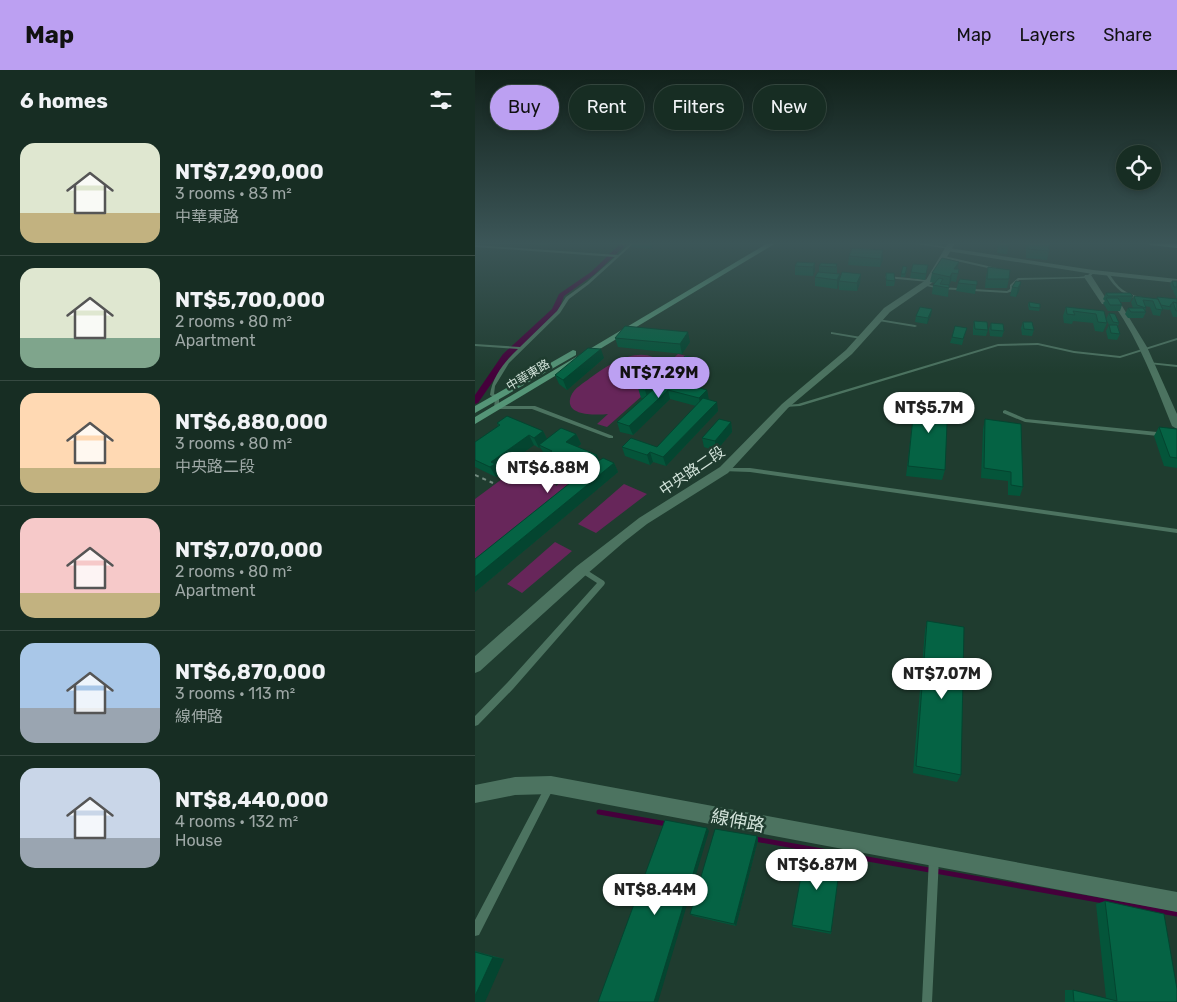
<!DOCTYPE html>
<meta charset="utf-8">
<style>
body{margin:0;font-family:Rubik,"Noto Sans TC",sans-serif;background:#243930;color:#f1f3f6;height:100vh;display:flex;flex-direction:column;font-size:19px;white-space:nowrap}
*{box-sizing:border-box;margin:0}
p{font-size:16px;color:#9ea8a6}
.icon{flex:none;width:28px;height:28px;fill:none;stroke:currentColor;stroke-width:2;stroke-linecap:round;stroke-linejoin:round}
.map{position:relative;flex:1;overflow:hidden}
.sheet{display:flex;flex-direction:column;background:#172d23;width:475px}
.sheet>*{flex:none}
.top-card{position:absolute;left:15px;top:15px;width:475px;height:45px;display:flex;gap:10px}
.controls{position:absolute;left:641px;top:75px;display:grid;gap:10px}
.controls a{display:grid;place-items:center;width:45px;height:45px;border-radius:50%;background:#172d23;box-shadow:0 2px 8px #0003,0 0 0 1px #364941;font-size:25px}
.price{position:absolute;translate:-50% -42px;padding:0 11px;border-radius:18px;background:#fff;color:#222;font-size:16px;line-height:32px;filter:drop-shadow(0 1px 2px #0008)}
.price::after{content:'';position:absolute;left:50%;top:30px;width:15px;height:11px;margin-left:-8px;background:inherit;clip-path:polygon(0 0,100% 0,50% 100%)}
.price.on{background:#bca0f2;color:#111}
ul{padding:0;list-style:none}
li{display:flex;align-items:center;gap:15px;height:125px;padding:0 20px}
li+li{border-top:1px solid #364941}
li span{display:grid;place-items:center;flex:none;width:140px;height:100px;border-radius:15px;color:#555}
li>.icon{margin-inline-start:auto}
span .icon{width:60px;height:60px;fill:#fffc;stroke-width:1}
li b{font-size:21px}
h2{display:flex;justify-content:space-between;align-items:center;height:60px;padding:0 20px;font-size:21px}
.pill{padding:0 18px;border-radius:22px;background:#172d23;box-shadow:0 2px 8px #0003,0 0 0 1px #364941;font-size:18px;line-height:45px}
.pill.on{background:#bca0f2;color:#111}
header{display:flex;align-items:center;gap:30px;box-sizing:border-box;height:70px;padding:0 25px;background:#bca0f2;color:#111}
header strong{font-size:24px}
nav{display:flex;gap:28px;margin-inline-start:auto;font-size:18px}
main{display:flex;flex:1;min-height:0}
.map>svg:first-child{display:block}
</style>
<header>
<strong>Map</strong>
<nav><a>Map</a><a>Layers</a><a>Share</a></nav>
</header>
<main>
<section class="sheet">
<h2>6 homes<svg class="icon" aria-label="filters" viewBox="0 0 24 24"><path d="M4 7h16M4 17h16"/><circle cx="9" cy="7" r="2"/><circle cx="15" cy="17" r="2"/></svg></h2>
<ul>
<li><span style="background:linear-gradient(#dfe7d0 70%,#c2b280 0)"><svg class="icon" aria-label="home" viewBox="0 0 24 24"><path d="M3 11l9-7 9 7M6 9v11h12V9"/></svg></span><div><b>NT$7,290,000</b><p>3 rooms · 83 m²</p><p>中華東路</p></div></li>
<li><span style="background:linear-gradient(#dfe7d0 70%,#7fa58c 0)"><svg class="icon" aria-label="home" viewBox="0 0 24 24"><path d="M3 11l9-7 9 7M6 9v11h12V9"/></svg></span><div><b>NT$5,700,000</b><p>2 rooms · 80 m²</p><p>Apartment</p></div></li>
<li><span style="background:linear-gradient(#ffd9b3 75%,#c2b280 0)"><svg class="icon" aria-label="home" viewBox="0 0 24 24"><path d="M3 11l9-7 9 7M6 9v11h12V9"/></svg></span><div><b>NT$6,880,000</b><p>3 rooms · 80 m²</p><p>中央路二段</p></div></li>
<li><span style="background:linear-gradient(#f6c9c9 75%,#c2b280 0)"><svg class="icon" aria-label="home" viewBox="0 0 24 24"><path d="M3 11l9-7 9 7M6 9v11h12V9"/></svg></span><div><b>NT$7,070,000</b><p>2 rooms · 80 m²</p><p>Apartment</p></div></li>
<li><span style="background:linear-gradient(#a9c7e8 65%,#9aa5b1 0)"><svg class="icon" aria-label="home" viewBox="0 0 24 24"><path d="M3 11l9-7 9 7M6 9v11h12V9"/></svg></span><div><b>NT$6,870,000</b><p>3 rooms · 113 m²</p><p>線伸路</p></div></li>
<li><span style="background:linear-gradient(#c9d6e8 70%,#9aa5b1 0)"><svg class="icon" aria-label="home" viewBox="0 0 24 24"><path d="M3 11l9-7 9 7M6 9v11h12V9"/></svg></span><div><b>NT$8,440,000</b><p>4 rooms · 132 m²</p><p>House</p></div></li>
</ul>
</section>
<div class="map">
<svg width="702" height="932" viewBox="0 0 702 932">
<rect width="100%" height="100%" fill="#1f3c2f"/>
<path fill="#67265a" d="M203 284 212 286 132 357 122 354 133 344C122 345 88 347 96 326 99 318 109 313 115 308 135 293 169 271 190 296Z
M50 400C66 399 77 399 81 416L101 400 108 403 0 491V429L27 409Z
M149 414 172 424 121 463 103 454Z
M80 472 97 481 47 523 32 514Z"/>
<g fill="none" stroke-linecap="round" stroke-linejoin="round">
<path stroke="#45003b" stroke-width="5" d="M124 742 192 754
M280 769 702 844"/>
<path fill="#45003b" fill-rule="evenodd" d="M146 173H153L120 204 89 226 83 242 34 288 3 333 0 334V325L28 284 77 239 84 224 116 202Z"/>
<path stroke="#748b80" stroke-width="2" stroke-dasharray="4 4" stroke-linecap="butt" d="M0 405 18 413"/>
<path fill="#4c7360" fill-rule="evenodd" d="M156 173H159L114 214 94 229 85 243 34 293 20 316 19 324 24 327V336H60L138 366V368H134L57 339H19L20 328 15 325C17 307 30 291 43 279L0 276V274L45 277 82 241 91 227 112 212 140 187 0 177V175L143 185Z
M434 173H446L477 178 475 179Z
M469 186 526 199 528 200 526 201 468 188V186Z
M617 201 620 202 613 208 544 210 539 215 538 221 532 223 465 219 447 215 449 214 465 217 532 221 535 219V215L543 208 603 207 612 206Z
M632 203H634C643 218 650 224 667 227V229C650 228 640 218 631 204Z
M412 206 454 210 456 211 454 212 411 208 410 207Z
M403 249 440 255 442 256 440 257 404 251H403Z
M356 262 386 267 388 268 386 269 357 264H356Z
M702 268V270L645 288 599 283 563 275 523 276 325 336 310 337 308 336 310 335 323 334 523 274 563 273 599 281 645 286Z
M673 292 702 295V297L675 294H673Z
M530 340 551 349 702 364V368L550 352 528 343V341Z
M249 398H275L702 459V463L275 402 247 401 246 400Z
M107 497 129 511 130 513 129 515 38 619 3 655 0 656V646L32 613 122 513 105 502 104 500 105 498Z
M74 714 77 715 78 718 77 721 4 865 0 866V850L71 715Z
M459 783 462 785 464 788 457 932H447L454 788 456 785Z"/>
<path fill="#4c7360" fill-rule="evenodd" d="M474 178 618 200 702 209V213L618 204 472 181 471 180Z
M610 205H616L632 230 644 231 672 277 702 344V359L697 356C680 314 665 272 639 235L627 234 609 207Z"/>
<path fill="#4c7360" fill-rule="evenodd" d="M473 173H480L457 213 415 242 377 284 313 338 253 403 172 454 149 472 112 504 5 601 0 603V586L102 496 141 466 164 448 245 397 307 334 371 280 409 238 451 210Z
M76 706 702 822V842L76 724 40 725 0 733V715L40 707Z"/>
<path fill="#559577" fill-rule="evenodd" d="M293 173H301L0 354V347Z
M98 280 101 281V285L0 343V336Z"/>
<path fill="#5baf89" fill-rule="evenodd" d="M672 173 702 174V178L675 175Z"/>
</g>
<path fill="#04553a" d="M60 173H74L71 176 61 175Z
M156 173H180L175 179 157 177Z
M455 173H467L466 175 455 174Z
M523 173H534L532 184 522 183Z
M551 173H574V181L572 190 551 188Z
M374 186 408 189 405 197 373 195Z
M484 192 482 199H484L481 212 476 211 474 215 473 227 457 224 458 215 460 213 455 212 457 203Z
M340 193V201L338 206 320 205V196Z
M362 194V204H365V209L385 213 382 221 364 220V214L362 219 340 216V207L344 202V196Z
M513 197 534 209 532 218H510L511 206Z
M432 200 430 207H426V204Z
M452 201 450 210 435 208 436 202Z
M411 203 420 211 419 216H411Z
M502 211 500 224 481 221 483 213Z
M697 211H702V247H698L695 239 694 240 687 239 685 246 678 245 675 237 670 236 671 238 670 241 671 242 668 248H653L650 244 653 238H658L656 232 659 226 682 229V227L702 229 698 221 699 220H697L695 214Z
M546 212 544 221 541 227 535 226 537 217Z
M631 223 658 226 655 232H646L647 235 645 241H633L628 233 630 231 628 229Z
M554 232 565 238 564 241 554 240 553 235Z
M591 237 629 241 632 253 628 262 620 261 618 253 598 251 597 254 589 253 588 246Z
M457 239 456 245 452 254 440 252 441 246Z
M634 243 644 253 643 256 645 264 642 270 633 269 631 261 634 255 631 249Z
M499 251 513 260 511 266 498 265V258Z
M548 252 559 260 557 266 547 265 546 258Z
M516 253 529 261 527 267 515 266 514 259Z
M490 264 487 275 475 273 477 267Z
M140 268 215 272 207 284 143 277Z
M129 288 92 320 84 314 80 305Z
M218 288 220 295 222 296 224 305 214 316 232 320 233 329 243 341 191 396 178 392 175 395 150 386 147 377H182L221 336 195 329 158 365 145 362 142 352 168 328H166L163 318 178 313 179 319 193 310 191 303Z
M439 337 470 400 467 410 431 406Z
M510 349 548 417 545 426 533 425V411L506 408 508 359Z
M256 352 257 362 241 381 229 377 227 368Z
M22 353 68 361 72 369 101 364 106 374 102 377 122 385 124 390 139 393 143 402 0 522V489L108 403 99 398 88 407 71 398 66 389 71 385 69 384 65 377 64 378 59 375 24 400 26 404 21 407 0 397V372L23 356Z
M684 357 702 359V398L689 396 679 366Z
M452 551 486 705 482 712 438 703 450 560Z
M282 766 283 770 261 856 218 846 215 844Z
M366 786 356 864 318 857 317 855Z
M630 831 702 932H590V920H598L631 928 621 834Z
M0 881 29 889 0 932Z"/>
<path fill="#044530" d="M174 173H180L175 179Z
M408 180V189L405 197 406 189Z
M484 192 482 200 479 199Z
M340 193V201L338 206V197Z
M477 203 476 211 474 215 475 207Z
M365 204V211H364V214L362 219V210Z
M386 204 385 213 382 221V213Z
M546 212 544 221 541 227 543 218Z
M457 239 456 245 452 254 453 248Z
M213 262 215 272 207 284 205 274Z
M126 279 129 288 92 320 88 310Z
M218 288 220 297 212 293Z
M222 296 224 305 213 317 211 307Z
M178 313 180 323 173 330 170 320Z
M193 320 195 329 158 365 154 356Z
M232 320 234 330 226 338 224 328Z
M242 332 243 341 191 396 188 387Z
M256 352 257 362 241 381 240 371Z
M68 361 73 371 64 375 65 377 64 378 59 368Z
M101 364 106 374 96 382 91 372Z
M54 365 59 375 24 400 26 404 21 407 15 397 16 392Z
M175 382 178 392 175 395 172 385Z
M122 385 126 395 118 401 113 392Z
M95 389 99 398 88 407 83 397Z
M139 393 143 402 0 522V507Z
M232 758 234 761 183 932H179Z
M282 766 283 770 261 856 259 854Z
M18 887 29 889 10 932H0V926Z"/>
<path fill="#056344" stroke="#044530" d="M524 173H534V176L524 175Z
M553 173H574V181L553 179Z
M377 178 408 180 406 189 374 186Z
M467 188 484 192 479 199H484L483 204 477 203 475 207 457 203Z
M322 192 340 193 338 197 320 196Z
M346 193 362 194 361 197 344 196Z
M438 194 453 195 451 204 436 202Z
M428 196 432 197 430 204H426Z
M513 197 535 200 534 209H512Z
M343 202 365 204 362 210 340 207Z
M367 202 386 204 382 213 364 211Z
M411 203H419L420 211 411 210Z
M464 208 468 209 465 214 474 215V218L458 215Z
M485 209 502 211V215L483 213Z
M541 211 546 212 543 218 537 217Z
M697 211H702V217H699Z
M631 223H655L658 226H633Z
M659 226 683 229 688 240 681 239 678 231 668 230 671 238 662 235Z
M682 227 702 229V233L698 232 696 235H695L696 237 686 235Z
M631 228H643L647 235H635Z
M554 232 565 234V238L555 237Z
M698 232 702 233V241H701Z
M445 237 457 239 453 248 441 246Z
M591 237 629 241 632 253 623 252 621 244 598 241 600 245 592 244Z
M653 238H668L671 242H656Z
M634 243 640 244 644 253 638 252Z
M499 251 512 252 513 260 500 259Z
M548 252H557L559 260 549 259Z
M516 253 528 254 529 261 516 260Z
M634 255H642L645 264 636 263Z
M150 256 213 262 205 274 140 268Z
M480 256 492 258 488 269 477 267Z
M113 278 126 279 88 310 80 305Z
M210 286 218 288 212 293 222 296 211 307 191 303Z
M190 309 232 320 224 328 193 320 154 356 142 352Z
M171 311 178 313 170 320 163 318Z
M228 328 242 332 188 387 175 382 172 385 147 377 156 368 182 377Z
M440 328 473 331 470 400 433 396Z
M32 346 68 361 59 368 54 365 16 392 20 394 15 397 0 390V372L25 355 22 353Z
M244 349 256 352 240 371 227 368Z
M510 349 546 354 548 417 536 415V402L509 398Z
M684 357 702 359V388L695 387Z
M86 358 101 364 91 372 122 385 113 392 119 394 128 388 139 393 0 507V489L115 397 95 389 83 397 66 389 77 381 64 375Z
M452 551 489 557 486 705 441 696Z
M190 750 232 758 179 932H123Z
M240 759 282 766 259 854 215 844Z
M331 779 366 786 356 862 317 855Z
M630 831 689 844 702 919V932H599L598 920 642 931Z
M0 882 18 887 0 926Z"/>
<linearGradient id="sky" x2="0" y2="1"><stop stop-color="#11211a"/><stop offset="0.57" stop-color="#3c5658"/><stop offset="1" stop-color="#3c5658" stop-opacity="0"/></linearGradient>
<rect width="702" height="304" fill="url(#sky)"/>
<g text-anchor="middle" stroke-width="5" stroke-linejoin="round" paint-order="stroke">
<g font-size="12" fill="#d1e2d9" stroke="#1f3c2f">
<text transform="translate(53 305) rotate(-31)" y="4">中華東路</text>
</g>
<g font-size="15" fill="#d1e2d9" stroke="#1f3c2f">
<text transform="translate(217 401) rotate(-34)" y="5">中央路二段</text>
</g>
<g font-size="18" fill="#d1e2d9" stroke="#1f3c2f">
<text transform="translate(263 751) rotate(11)" y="6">線伸路</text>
</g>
</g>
</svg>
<div class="controls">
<a><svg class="icon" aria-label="locate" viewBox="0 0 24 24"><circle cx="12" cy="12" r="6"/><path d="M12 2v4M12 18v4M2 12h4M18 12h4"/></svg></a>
</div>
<b class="price on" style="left:184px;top:329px">NT$7.29M</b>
<b class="price" style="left:454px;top:364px">NT$5.7M</b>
<b class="price" style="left:73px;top:424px">NT$6.88M</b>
<b class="price" style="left:467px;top:630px">NT$7.07M</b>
<b class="price" style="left:342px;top:821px">NT$6.87M</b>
<b class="price" style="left:180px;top:846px">NT$8.44M</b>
<div class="top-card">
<a class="pill on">Buy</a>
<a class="pill">Rent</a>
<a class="pill">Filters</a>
<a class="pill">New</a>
</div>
</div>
</main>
